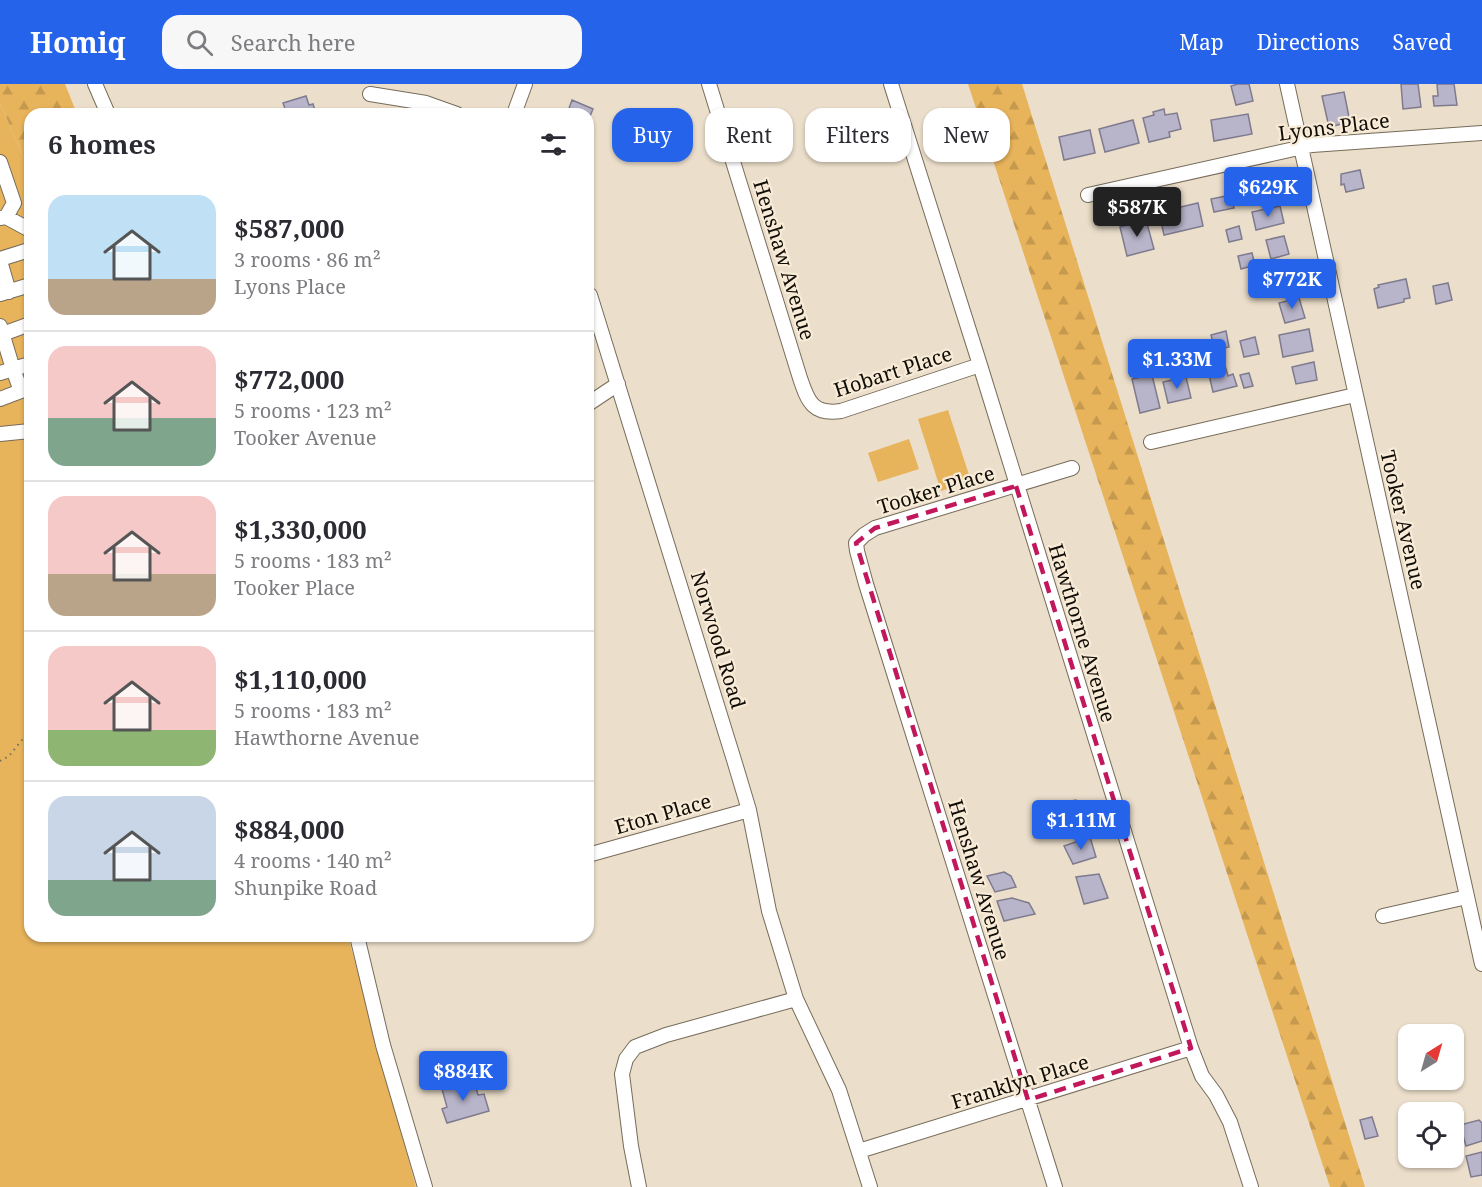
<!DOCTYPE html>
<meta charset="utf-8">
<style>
body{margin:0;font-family:"Noto Serif",serif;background:#f7f7f7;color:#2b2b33;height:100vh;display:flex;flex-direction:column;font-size:22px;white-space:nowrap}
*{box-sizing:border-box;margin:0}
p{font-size:20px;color:#7c7c81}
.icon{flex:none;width:33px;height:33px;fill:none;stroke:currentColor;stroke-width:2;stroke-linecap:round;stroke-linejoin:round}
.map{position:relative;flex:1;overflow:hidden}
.panel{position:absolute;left:24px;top:24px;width:570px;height:834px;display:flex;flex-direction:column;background:#fff;border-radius:18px;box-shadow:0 2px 4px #0004}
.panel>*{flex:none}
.guide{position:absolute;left:612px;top:24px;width:570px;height:54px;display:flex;gap:12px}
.needle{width:39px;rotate:37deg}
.buttons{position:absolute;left:1398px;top:940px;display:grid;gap:12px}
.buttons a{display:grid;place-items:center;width:66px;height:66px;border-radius:12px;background:#fff;box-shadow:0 2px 4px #0004;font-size:30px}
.price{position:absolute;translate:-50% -51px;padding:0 14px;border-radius:6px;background:#2563eb;color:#fff;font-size:20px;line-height:39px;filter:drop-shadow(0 2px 3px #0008)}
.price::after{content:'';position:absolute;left:50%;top:36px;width:18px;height:14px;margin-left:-9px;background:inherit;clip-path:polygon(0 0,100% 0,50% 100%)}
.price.active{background:#222;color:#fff}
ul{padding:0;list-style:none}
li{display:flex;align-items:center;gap:18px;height:150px;padding:0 24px}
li+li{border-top:2px solid #e1e1e2}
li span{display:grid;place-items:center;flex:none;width:168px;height:120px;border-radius:18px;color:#555}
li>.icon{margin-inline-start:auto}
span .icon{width:72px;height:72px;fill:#fffc;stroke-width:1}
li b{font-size:26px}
h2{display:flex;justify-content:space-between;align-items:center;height:72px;padding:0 24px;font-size:26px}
.tag{padding:0 21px;border-radius:18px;background:#fff;box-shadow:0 2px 4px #0004;font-size:21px;line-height:54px}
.tag.active{background:#2563eb;color:#fff}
header{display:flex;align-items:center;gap:36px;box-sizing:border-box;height:84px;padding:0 30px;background:#2563eb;color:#fff}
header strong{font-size:28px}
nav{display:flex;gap:33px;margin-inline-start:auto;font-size:21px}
.search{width:420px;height:54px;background:#f7f7f7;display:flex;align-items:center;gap:15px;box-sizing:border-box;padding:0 21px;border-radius:18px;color:#7c7c81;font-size:22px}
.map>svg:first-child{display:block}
</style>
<header>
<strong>Homiq</strong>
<div class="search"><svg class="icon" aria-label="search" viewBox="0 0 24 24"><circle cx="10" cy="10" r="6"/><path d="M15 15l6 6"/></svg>Search here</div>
<nav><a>Map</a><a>Directions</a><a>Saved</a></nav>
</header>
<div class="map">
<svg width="1482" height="1103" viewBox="0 0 1482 1103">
<defs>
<pattern id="forest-firs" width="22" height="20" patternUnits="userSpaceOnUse" patternTransform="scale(1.5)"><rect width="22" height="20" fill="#e7b35b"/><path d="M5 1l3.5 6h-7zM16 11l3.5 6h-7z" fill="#c5994e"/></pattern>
</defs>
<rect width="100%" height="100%" fill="#ebdeca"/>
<path fill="#e7b35b" d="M0 19 30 88V852H348L416 1103H0Z
M948 326 971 397 941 407 918 335Z
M909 355 919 385 878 398 868 369Z"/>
<path fill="url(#forest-firs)" d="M0 0H65L77 30H30V88L0 19Z
M968 0H1022L1365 1103H1330Z"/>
<path fill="#b8b4c9" stroke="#7f7b8f" stroke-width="1.5" d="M1238 0H1249L1253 17 1236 21 1231 2Z
M1401 0H1418L1421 23 1403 25Z
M1437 0H1454L1457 21 1434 22 1433 12H1438Z
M1344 8 1350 38 1329 43 1322 12Z
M306 12 309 21 313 20 316 30H287L283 19Z
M572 16 593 25 588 37V30H567Z
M1164 25 1165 31 1177 29 1181 45 1169 48 1170 53 1149 58 1143 34 1154 31 1153 28Z
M1248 30 1252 50 1214 57 1211 36Z
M1133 36 1139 59 1105 68 1099 45Z
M1090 46 1095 69 1064 76 1059 53Z
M1360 86 1364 104 1346 108 1344 100 1341 101V90Z
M1271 90 1276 110 1252 116 1250 106 1254 105 1252 95Z
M1231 111 1234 124 1214 128 1211 115Z
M1198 119 1203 142 1164 151 1159 128Z
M1280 122 1284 139 1256 146 1252 128Z
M1146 136 1154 165 1127 172 1120 143Z
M1239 142 1242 155 1229 158 1226 146Z
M1284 152 1289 170 1271 175 1266 156Z
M1252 169 1255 181 1241 185 1238 172Z
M1292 179 1299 202 1277 208 1271 185Z
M1406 195 1410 214 1404 215V218L1378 224 1374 205 1379 203 1378 201Z
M1448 199 1452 216 1436 220 1433 202Z
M1299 214 1305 234 1285 239 1279 219Z
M1309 245 1313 267 1283 273 1279 251Z
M1226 247 1229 263 1215 266 1211 251Z
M1255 253 1259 270 1244 273 1240 257Z
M1224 278 1228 292 1233 290 1237 302 1213 308 1207 282Z
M1314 278 1317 296 1296 300 1292 283Z
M1249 289 1253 302 1244 304 1240 291Z
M1152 291 1160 324 1140 329 1132 295Z
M1186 293 1191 314 1168 319 1163 298Z
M1076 716 1086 740 1071 748 1059 719Z
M1090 753 1096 773 1073 780 1064 762Z
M1004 788 1011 792 1016 803 995 808 987 792Z
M1099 790 1108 814 1084 820 1076 793Z
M1012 814 1029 819 1035 830 1004 837 997 817Z
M474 996 478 1011 484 1010 489 1027 447 1039 442 1025 447 1023 442 1005Z
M1372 1033 1378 1052 1365 1055 1360 1036Z
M1479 1036 1482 1039V1057L1466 1062 1460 1041Z
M1482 1068V1091L1471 1093 1466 1072Z"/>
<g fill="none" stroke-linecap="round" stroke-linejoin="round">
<defs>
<path id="minor" d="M95 0 108 30
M709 0 800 294C808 318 813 331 841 327L980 281
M891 0 980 281 1191 964 1202 992 1216 1011 1230 1038 1251 1103
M1287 0 1482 880
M370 10 426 19 457 30
M514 30 525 0
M0 78 14 119 6 133 0 134
M1088 111 1312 61 1482 49
M6 133 30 146
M0 175 29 166
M0 177 9 208
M0 210 30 201
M590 211 734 676 749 726 769 827 796 915 839 1006 870 1103
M0 242 13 285 0 289
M0 251 30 240
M21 307 13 285 30 280
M0 315 29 304
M588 320 618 300
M0 350 30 347
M1151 358 1355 311
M588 771 749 726
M1383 832 1467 813
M357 852 383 961 425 1103
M859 1067 1191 964
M639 1103 631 1062 622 990 626 975 635 963 666 951 796 915
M1055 1103 866 500 857 467 856 459 864 451 875 444 1072 384"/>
</defs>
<use href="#minor" stroke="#776c5a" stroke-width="16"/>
<path stroke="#756d61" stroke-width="2" stroke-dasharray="1.5 4.5" stroke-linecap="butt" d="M0 677 9 672 30 646"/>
<use href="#minor" stroke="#fff" stroke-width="14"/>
</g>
<path fill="none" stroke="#c2185b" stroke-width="4.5" stroke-dasharray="12 8" stroke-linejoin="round" d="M1016 402 1191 964 1028 1016 856 459 875 444Z"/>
<g text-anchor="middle" stroke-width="4.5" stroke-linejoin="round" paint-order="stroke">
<g font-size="20" fill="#100c06" stroke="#f8ebd7">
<text transform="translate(1334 43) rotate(-7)" y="7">Lyons Place</text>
<text transform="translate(784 176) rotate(73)" y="7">Henshaw Avenue</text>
<text transform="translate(893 288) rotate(-18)" y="7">Hobart Place</text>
<text transform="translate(936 406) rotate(-17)" y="7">Tooker Place</text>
<text transform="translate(1403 436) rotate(77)" y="7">Tooker Avenue</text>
<text transform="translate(1082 549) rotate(73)" y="7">Hawthorne Avenue</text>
<text transform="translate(718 556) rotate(73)" y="7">Norwood Road</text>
<text transform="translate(663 730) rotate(-16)" y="7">Eton Place</text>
<text transform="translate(979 796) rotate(73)" y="7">Henshaw Avenue</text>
<text transform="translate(1020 998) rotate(-17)" y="7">Franklyn Place</text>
</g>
</g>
</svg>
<div class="buttons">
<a><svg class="needle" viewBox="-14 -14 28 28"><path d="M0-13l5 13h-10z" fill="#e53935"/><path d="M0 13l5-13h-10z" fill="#7c7c81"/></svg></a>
<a><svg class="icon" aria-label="locate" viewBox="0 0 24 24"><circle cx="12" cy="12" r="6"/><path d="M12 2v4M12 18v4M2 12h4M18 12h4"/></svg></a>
</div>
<b class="price" style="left:1268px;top:134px">$629K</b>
<b class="price active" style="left:1137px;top:154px">$587K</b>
<b class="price" style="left:1292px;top:226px">$772K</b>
<b class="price" style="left:1177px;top:306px">$1.33M</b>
<b class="price" style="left:1081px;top:767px">$1.11M</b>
<b class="price" style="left:463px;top:1018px">$884K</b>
<div class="guide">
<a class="tag active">Buy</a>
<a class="tag">Rent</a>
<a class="tag">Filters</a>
<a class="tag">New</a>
</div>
<section class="panel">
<h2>6 homes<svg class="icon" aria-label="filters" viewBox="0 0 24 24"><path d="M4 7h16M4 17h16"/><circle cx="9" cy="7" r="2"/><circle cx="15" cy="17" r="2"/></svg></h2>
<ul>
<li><span style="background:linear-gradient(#bfe0f5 70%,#b9a48a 0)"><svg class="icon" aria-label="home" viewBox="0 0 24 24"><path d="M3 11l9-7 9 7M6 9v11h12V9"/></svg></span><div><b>$587,000</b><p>3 rooms · 86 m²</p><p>Lyons Place</p></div></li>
<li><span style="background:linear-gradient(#f6c9c9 60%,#7fa58c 0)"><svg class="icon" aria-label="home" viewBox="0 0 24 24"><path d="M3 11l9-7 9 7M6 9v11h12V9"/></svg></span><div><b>$772,000</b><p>5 rooms · 123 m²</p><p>Tooker Avenue</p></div></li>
<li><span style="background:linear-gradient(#f6c9c9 65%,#b9a48a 0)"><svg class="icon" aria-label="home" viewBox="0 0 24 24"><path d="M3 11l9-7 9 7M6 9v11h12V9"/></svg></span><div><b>$1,330,000</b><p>5 rooms · 183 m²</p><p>Tooker Place</p></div></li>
<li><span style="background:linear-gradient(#f6c9c9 70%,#8fb573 0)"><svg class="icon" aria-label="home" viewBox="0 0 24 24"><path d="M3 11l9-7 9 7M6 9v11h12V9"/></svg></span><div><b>$1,110,000</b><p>5 rooms · 183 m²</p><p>Hawthorne Avenue</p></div></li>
<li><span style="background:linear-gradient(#c9d6e8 70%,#7fa58c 0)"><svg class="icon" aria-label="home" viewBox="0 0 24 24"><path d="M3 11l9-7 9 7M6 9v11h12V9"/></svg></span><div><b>$884,000</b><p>4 rooms · 140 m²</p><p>Shunpike Road</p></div></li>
</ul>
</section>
</div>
